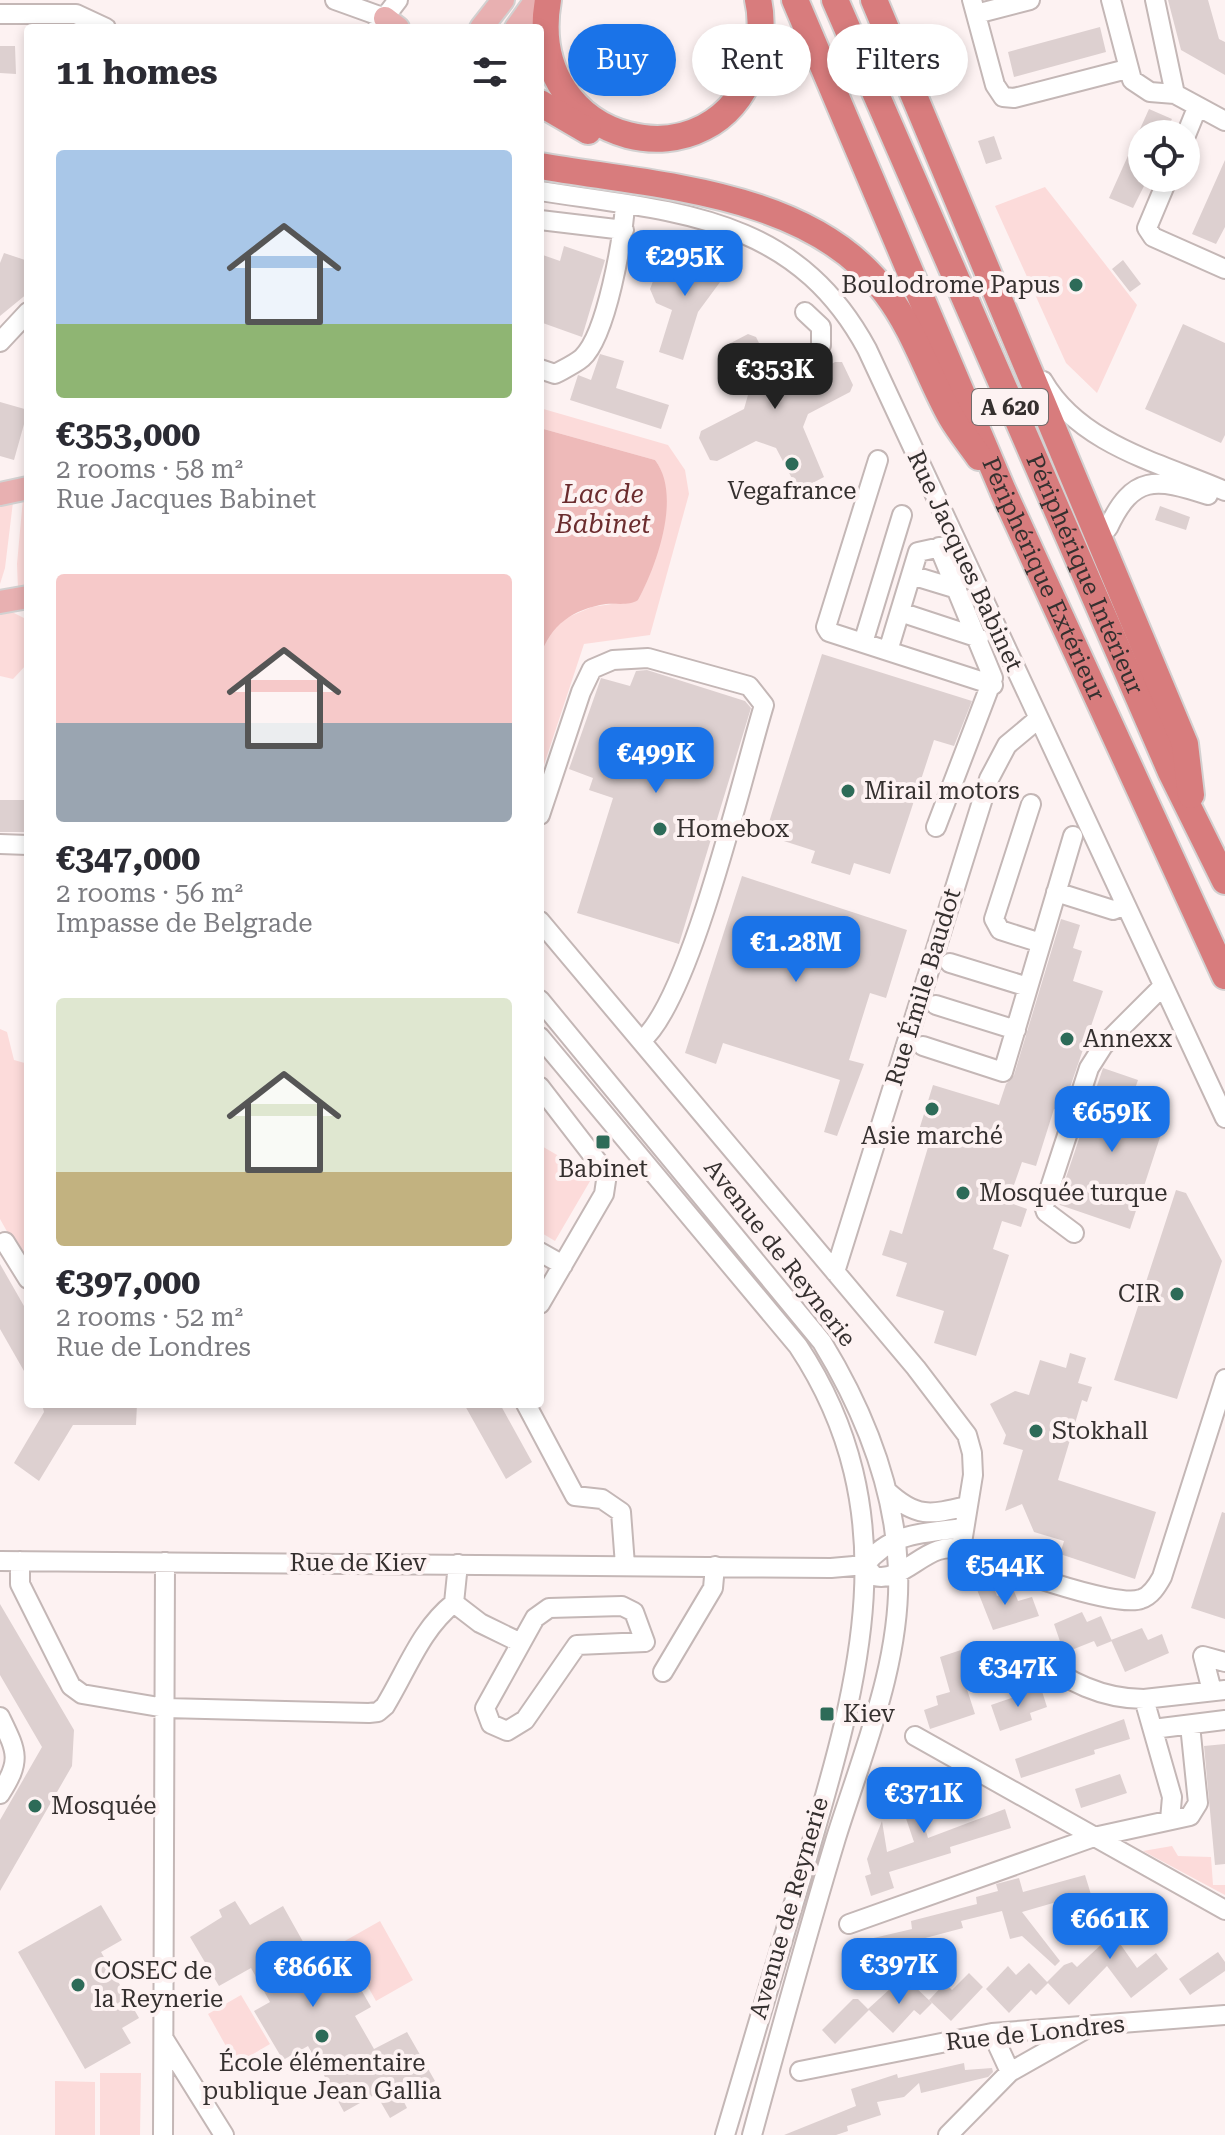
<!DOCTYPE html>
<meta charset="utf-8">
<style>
body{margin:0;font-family:"Roboto Serif",serif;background:#f2f2f3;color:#2b2b33;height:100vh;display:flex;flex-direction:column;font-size:30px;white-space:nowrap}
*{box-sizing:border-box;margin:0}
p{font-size:26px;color:#7c7c81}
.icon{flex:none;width:44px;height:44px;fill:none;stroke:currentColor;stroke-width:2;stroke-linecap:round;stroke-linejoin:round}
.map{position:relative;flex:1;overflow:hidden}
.drawer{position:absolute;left:24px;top:24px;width:520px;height:1384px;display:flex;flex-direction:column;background:#fff;border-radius:8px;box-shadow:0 4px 12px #0003}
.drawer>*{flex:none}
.guide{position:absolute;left:568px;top:24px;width:536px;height:72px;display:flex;gap:16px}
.controls{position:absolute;left:1128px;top:120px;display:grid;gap:16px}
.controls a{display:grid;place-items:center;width:72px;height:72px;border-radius:50%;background:#fff;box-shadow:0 4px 12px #0003;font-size:40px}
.price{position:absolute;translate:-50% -68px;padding:0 18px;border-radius:16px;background:#1a73e8;color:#fff;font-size:26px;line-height:52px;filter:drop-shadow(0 2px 4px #0008)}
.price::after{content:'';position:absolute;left:50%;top:48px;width:24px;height:18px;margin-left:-12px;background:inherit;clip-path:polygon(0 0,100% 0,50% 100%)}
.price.current{background:#222;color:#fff}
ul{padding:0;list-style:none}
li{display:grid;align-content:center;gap:16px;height:424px;padding:0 32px}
li span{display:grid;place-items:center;height:248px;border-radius:8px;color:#555}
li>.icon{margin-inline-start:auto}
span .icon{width:144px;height:144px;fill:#fffc;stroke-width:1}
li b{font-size:34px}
h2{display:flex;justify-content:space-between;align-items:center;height:96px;padding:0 32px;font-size:34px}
.tag{padding:0 28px;border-radius:36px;background:#fff;box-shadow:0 4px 12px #0003;font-size:28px;line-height:72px}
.tag.current{background:#1a73e8;color:#fff}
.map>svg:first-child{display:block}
</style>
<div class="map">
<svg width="1225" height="2135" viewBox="0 0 1225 2135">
<rect width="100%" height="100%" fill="#fdf2f2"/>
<path fill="#fcdbda" d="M1045 187 1137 305 1097 393 1066 363 995 206Z
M540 408 668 445 685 470 689 494 650 635 584 644 540 777V657L546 637 566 618 592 607 638 600C655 568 679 492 655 460L540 428Z
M28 494V589H18L17 564 23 498Z
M13 502 5 568 0 584V505Z
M0 611H10L28 620V663L13 679 0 676Z
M0 1029 7 1032 14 1060 28 1064V1269L0 1219Z
M540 1145 593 1176 555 1241 540 1232Z
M1172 1846 1178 1856 1211 1857 1213 1885H1225V1895L1143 1851Z
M380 1921 413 1980 376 2001 343 1942Z
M241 1995 270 2044 236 2064 208 2014Z
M100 2073H141L140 2135H100Z
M55 2081 95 2082V2135H55Z"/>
<path fill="#eebab9" d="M540 428 655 460C682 495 657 565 638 600 629 606 617 603 606 604 573 609 550 625 540 657Z"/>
<path fill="#ddd0d0" d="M1168 0H1208L1219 39 1225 42V75L1181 50Z
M1100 27 1106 52 1014 77 1008 52Z
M0 46H15L16 74 0 73Z
M1149 109 1172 119 1164 134H1142V178H1148L1133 208 1109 198Z
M994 136 1002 159 986 164 978 141Z
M1225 160V227L1216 244 1192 234Z
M564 246 605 260 582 337 540 322V254L560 261Z
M690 246 726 274 698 312 683 360 659 352 672 310 656 303 650 289 655 276 672 270Z
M4 253 28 261V293L0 316V263Z
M1123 260 1141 284 1130 292 1112 269Z
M1183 324 1225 343V435L1221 443 1145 409Z
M748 334 756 337 775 375 798 382 835 362H842L853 385 850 392 808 414 803 427 824 477 803 488 796 486 776 448 756 441 717 461 710 460 699 438 701 431 744 409 748 395 726 352 727 345Z
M600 354 624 361 616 388 669 405 661 429 570 400 578 375 591 380Z
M0 402 28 410 14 460 0 456Z
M1160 506 1190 517 1186 530 1155 520Z
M822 654 972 701 954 746 934 740 890 874 854 863 850 875 811 863 815 851 765 835Z
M647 670 745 701 751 708 679 944 577 913 613 798 589 790 593 778 569 769 601 678 630 686 636 671Z
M0 800H28V832H0Z
M742 876 907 930 886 998 870 993 849 1060 864 1064 837 1136 824 1132 840 1080 723 1043 716 1064 685 1053Z
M1061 919 1080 925 1073 948 1082 951 1073 981 1103 991 1062 1111 1054 1109 1036 1166 1022 1162 1008 1202 1027 1209 1021 1227 1002 1221 993 1249 1009 1255 976 1356 934 1343 944 1311 896 1296 907 1263 882 1255 890 1230 902 1234 932 1134 919 1130 933 1085 999 1105 1006 1084 1014 1075Z
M1103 1068 1138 1080 1128 1109 1165 1122 1130 1229 1057 1204Z
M1176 1190 1186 1193 1222 1261 1177 1399 1114 1380Z
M0 1264 28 1313V1378L0 1329Z
M1070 1353 1086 1358 1078 1383 1092 1387 1087 1402 1082 1400 1058 1480 1156 1512 1135 1579 1060 1554 1064 1541 1034 1532 1022 1504 1005 1511 1023 1450 1003 1444 1006 1435 990 1404 1015 1391 1029 1395 1040 1360 1066 1368Z
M42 1404H137L136 1425H73L39 1481 14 1463 44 1412Z
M464 1404H500L532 1462 506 1479Z
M1222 1512 1225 1513V1619L1191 1608Z
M992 1582 997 1596 1014 1591 1018 1601 1032 1597 1039 1616 993 1630 976 1587Z
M0 1604 74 1730 72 1766 0 1891V1820L42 1747 0 1675Z
M1082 1612 1087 1622 1101 1616 1112 1641 1097 1647 1094 1641 1064 1653 1054 1624Z
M1142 1628 1148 1640 1162 1634 1169 1653 1125 1672 1111 1640Z
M985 1642 991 1661 961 1671 975 1714 930 1729 924 1710 938 1705 936 1696 950 1692 940 1657Z
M1041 1688 1047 1707 1030 1713 1032 1720 1000 1731 991 1705Z
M1124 1719 1130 1739 1094 1750 1095 1754 1021 1778 1015 1759Z
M1225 1744V1864L1215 1865 1204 1746Z
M1120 1774 1127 1793 1081 1808 1075 1789Z
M942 1775 951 1793 924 1802 927 1808 920 1811 928 1838 1005 1809 1011 1828 950 1847 951 1853 889 1872 894 1888 871 1896 865 1876 871 1874 867 1859 882 1821 887 1852 914 1842 896 1789Z
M1085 1875 1093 1901 1063 1910 1060 1901 1022 1912 1060 1961 1055 1966 1022 1936 1010 1939 1002 1911 961 1921 963 1928 899 1945 900 1952 853 1964 848 1944 912 1929 911 1921 977 1904 976 1897 998 1891 996 1884 1019 1878 1023 1892Z
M235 1901 250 1925 283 1906 320 1972 343 1958 371 2007 355 2016 374 2049 407 2032 435 2081 403 2100 407 2108 390 2118 376 2094 344 2112 308 2046 283 2060 254 2011 270 2002 251 1968 219 1986 190 1937 222 1917 219 1910Z
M101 1905 122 1940 101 1952 139 2018 122 2028 131 2043 85 2069 18 1952Z
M1145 1909 1150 1929 1116 1938 1137 1968 1156 1953 1168 1969 1131 1998 1107 1966 1069 2005 1047 1982 1064 1965 1072 1962 1077 1967 1104 1942 1095 1913 1103 1920Z
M1218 1952 1225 1962V1971L1190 1995 1179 1979Z
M1029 1963 1048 1983 1036 1995 1031 1990 1009 2013 986 1989 1008 1966 1016 1975Z
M969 1973 983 1987 951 2021 929 2000 945 1983 952 1990Z
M911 1983 932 2003 920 2015 914 2010 893 2033 868 2009 891 1988 898 1995Z
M853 1999H858L869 2010 835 2044 822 2030Z
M964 2063 965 2070 992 2068 993 2072 988 2077 921 2093 919 2083 904 2097 877 2102 881 2115 847 2126 848 2131 836 2135H784L856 2106 851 2089 897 2074 898 2078Z"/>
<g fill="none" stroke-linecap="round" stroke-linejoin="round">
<defs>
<path id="minor" d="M335 0 385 18
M972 0 995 85 1003 97 1014 98 1127 69
M1111 0 1132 80 1150 92 1175 94 1225 121
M1155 0 1175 94
M0 14H76L106 28
M976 14 1030 0
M378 26 398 0
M1186 135 1197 108
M1168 178 1147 228 1153 237 1225 269
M540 191C674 212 794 214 867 349L1225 1118
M540 220 624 230
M805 312 821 327V345
M0 342 28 312
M540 369 555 374C564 369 575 364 582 358 607 335 623 238 625 204
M1043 381C1080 445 1161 463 1225 491
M878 460 826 627 829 632 993 685
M1108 528C1133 474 1156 478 1208 495
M911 575 957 589
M900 612 979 638
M863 643 902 515
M888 651 918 552 950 545
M1031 804 994 919 1000 930 1041 943
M540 815 581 692 592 669 613 660 648 658 749 686 764 705C743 774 690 1002 641 1041
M936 827 993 678 939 547
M0 844 28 845
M1056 892 1113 910 1125 905
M540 921 916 1368 967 1435 972 1453 973 1475 961 1549
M950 963 1028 987
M540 1000 822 1342C864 1411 895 1487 898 1569 902 1660 863 1752 836 1838 806 1937 779 2036 752 2135
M936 1005 1016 1030
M540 1037 798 1346C912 1518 856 1691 803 1872 777 1960 751 2047 725 2135
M923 1046 1003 1072 1073 836
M540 1087 607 1174 604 1194 540 1304
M1074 1233 1046 1212 1044 1206 1089 1068 1103 1046 1163 986
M5 1242 28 1279
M540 1252 563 1265
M835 1272 989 779 1007 745 1038 719
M526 1404 575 1496 602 1499 621 1512 625 1565
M887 1491C916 1518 930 1515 967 1506
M0 1561 831 1568 865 1565
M20 1561V1584L71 1686 82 1694 165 1708 369 1713 378 1712 385 1706C407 1670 421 1629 454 1603L458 1564
M865 1565 874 1576C906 1584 929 1536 964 1551 994 1564 1115 1609 1141 1599 1151 1596 1157 1586 1162 1577L1225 1379
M865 1565C891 1532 924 1533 964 1528
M454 1603 480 1623 519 1642
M622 1606 634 1612 645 1642 577 1645 525 1720 507 1731 491 1724 485 1708 535 1618 549 1608Z
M1034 1657C1068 1681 1101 1699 1144 1699L1172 1797 1170 1820
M663 1672 713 1588 715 1566
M1212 1691 1203 1656 1225 1662
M1144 1699 1225 1690
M0 1717C17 1752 22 1760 0 1794
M1153 1729 1225 1720
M915 1736 1225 1910
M849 1924 1094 1837 1190 1816 1198 1803 1190 1725
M992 2033 1010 2072
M164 2039 224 2135
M800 2071 992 2033 1225 2015
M163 2135 165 1562
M948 2135 1010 2072 1086 2029"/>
<path id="major" d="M385 18 398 28
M481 28 503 0
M516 28 536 0
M0 494 28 488
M0 602 28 597"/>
<g id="highway">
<path d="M548 0C522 148 719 192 755 61 760 40 763 21 758 0"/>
<path id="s1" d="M795 0 1003 491 1225 976"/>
<path id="s2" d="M835 0 1171 772 1225 881"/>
<path d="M874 0 1185 744 1191 795"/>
<path d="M540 103 588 131"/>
<path d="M540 166C655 186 811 191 886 293 915 331 928 376 951 417 959 431 970 444 979 457"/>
</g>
</defs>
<use href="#minor" stroke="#c4b7b6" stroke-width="22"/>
<use href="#major" stroke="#d3d1d1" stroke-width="26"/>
<use href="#highway" stroke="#d3d1d1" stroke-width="30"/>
<use href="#minor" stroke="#fff" stroke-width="18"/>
<use href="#major" stroke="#e8b0b1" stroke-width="22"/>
<use href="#highway" stroke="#d87c7d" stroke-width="26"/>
</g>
<g fill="#2d6b58" stroke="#fdf2f2" stroke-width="3">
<circle cx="1076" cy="285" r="8"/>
<circle cx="792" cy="464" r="8"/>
<circle cx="848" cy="791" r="8"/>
<circle cx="660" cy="829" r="8"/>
<circle cx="1067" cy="1039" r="8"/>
<circle cx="932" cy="1109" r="8"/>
<rect x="595" y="1134" width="16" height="16" rx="4"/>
<circle cx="963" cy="1193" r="8"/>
<circle cx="1177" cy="1294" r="8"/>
<circle cx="1036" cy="1431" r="8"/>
<rect x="819" y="1706" width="16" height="16" rx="4"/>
<circle cx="35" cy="1806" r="8"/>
<circle cx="78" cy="1985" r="8"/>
<circle cx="322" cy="2036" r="8"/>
</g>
<g text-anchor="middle" stroke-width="8" stroke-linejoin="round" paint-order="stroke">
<rect fill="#fdf2f2" stroke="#716a6a" stroke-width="2" x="972" y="389" width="76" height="36" rx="6"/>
<g font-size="22" font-weight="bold" fill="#35302f">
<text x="1010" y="415">A 620</text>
</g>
<g font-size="24" fill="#35302f" stroke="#fdf2f2" text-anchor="start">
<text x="1060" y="293" text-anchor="end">Boulodrome Papus</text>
<text x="792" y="499" text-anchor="middle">Vegafrance</text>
<text x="864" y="799">Mirail motors</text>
<text x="676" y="837">Homebox</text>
<text x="1083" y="1047">Annexx</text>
<text x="932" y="1144" text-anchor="middle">Asie marché</text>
<text x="603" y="1177" text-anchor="middle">Babinet</text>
<text x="979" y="1201">Mosquée turque</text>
<text x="1161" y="1302" text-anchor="end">CIR</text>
<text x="1052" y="1439">Stokhall</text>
<text x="843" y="1722">Kiev</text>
<text x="51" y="1814">Mosquée</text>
<text x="94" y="1979">COSEC de<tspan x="94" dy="28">la Reynerie</tspan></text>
<text x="322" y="2071" text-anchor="middle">École élémentaire<tspan x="322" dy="28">publique Jean Gallia</tspan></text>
</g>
<g font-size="24" fill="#35302f" stroke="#fdf2f2">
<text transform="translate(965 561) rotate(65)" y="8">Rue Jacques Babinet</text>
<text dy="8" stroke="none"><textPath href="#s2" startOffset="626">Périphérique Intérieur</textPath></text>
<text dy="8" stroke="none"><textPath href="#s1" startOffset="630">Périphérique Extérieur</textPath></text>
<text transform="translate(923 987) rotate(-73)" y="8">Rue Émile Baudot</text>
<text transform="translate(780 1253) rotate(52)" y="8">Avenue de Reynerie</text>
<text x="358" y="1571">Rue de Kiev</text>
<text transform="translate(789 1908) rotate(-74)" y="8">Avenue de Reynerie</text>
<text transform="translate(1035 2033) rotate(-6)" y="8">Rue de Londres</text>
</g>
<g font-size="26" font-style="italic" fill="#6b2c2e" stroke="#fdf2f2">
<text x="603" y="503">Lac de<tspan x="603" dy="30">Babinet</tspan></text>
</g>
</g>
</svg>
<div class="controls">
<a><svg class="icon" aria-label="locate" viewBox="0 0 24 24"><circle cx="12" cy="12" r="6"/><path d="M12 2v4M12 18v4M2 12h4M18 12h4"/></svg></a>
</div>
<b class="price" style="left:685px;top:298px">€295K</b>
<b class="price current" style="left:775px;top:411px">€353K</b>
<b class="price" style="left:656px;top:795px">€499K</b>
<b class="price" style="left:796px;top:984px">€1.28M</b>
<b class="price" style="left:1112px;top:1154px">€659K</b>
<b class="price" style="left:1005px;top:1607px">€544K</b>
<b class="price" style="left:1018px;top:1709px">€347K</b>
<b class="price" style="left:924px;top:1835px">€371K</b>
<b class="price" style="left:1110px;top:1961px">€661K</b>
<b class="price" style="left:899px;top:2006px">€397K</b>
<b class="price" style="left:313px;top:2009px">€866K</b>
<div class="guide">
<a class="tag current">Buy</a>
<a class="tag">Rent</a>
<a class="tag">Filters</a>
</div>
<section class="drawer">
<h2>11 homes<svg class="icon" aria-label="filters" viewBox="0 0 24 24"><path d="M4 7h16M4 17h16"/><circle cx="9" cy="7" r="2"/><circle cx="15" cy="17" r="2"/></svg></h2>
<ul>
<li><span style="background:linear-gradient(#a9c7e8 70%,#8fb573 0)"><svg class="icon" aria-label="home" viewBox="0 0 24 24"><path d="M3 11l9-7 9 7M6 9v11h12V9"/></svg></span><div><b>€353,000</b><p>2 rooms · 58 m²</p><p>Rue Jacques Babinet</p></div></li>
<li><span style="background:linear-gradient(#f6c9c9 60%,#9aa5b1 0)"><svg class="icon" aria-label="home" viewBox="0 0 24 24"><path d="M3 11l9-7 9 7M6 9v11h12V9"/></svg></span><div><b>€347,000</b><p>2 rooms · 56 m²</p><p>Impasse de Belgrade</p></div></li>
<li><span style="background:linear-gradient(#dfe7d0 70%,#c2b280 0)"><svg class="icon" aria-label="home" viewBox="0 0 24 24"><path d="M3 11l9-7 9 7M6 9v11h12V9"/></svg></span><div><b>€397,000</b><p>2 rooms · 52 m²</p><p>Rue de Londres</p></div></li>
</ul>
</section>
</div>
